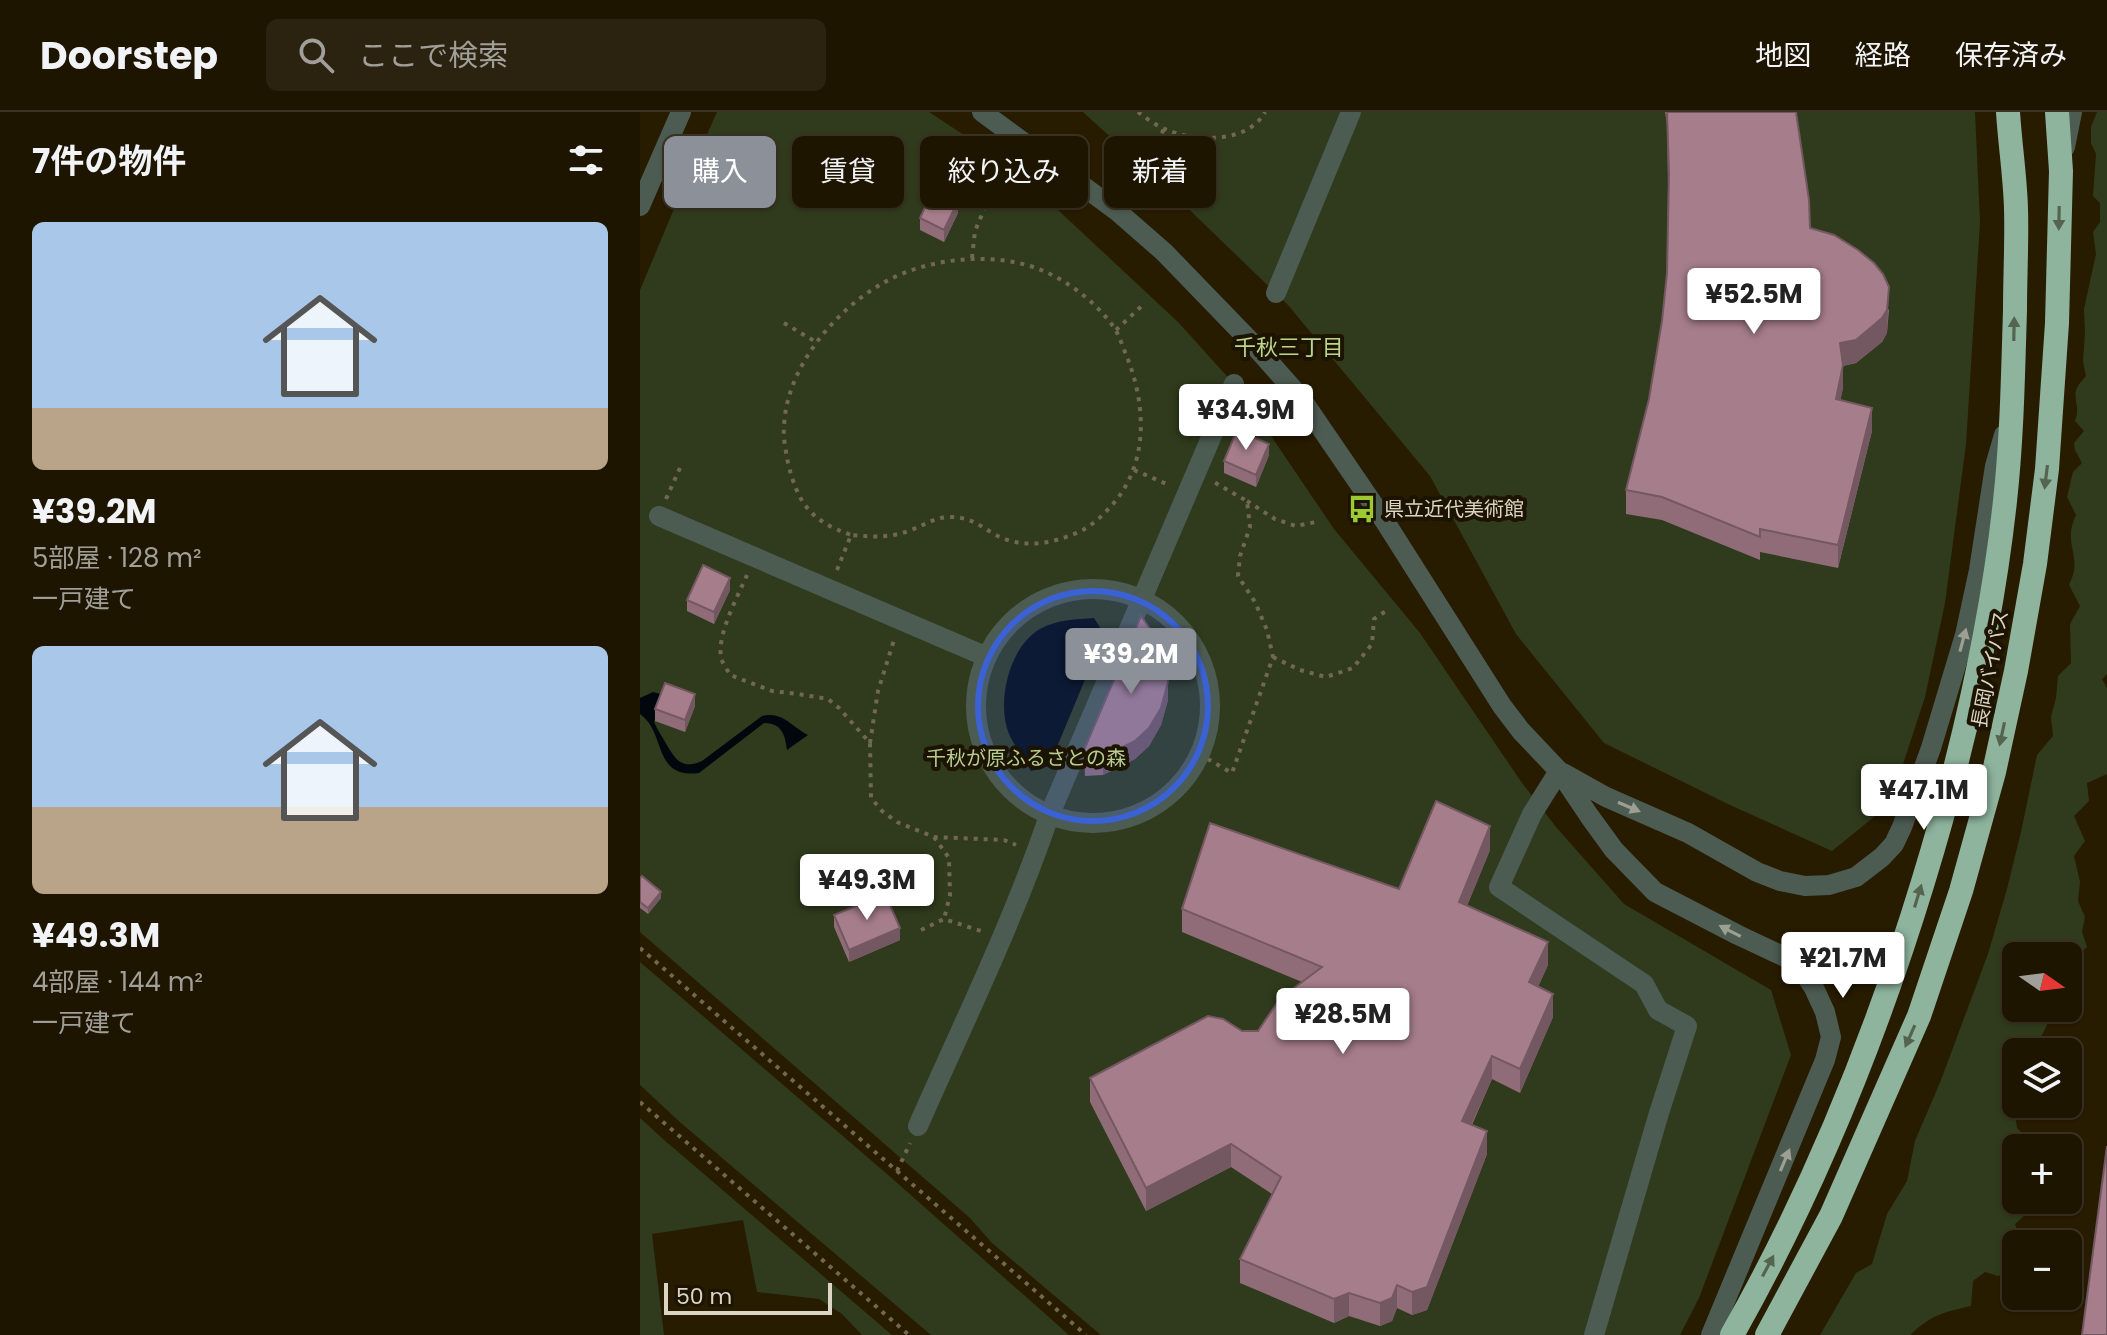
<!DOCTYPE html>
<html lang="ja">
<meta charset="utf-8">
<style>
body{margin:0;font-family:Poppins,"Noto Sans JP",sans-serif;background:#2b220f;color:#f1f3f6;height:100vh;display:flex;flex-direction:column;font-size:30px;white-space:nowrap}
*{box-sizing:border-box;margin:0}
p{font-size:26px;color:#a19f99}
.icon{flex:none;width:44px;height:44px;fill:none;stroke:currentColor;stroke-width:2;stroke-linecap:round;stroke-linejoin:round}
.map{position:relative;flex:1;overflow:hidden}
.side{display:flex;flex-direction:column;background:#1e1500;width:640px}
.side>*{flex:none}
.hud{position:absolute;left:24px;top:24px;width:760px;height:72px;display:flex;gap:16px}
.needle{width:52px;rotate:104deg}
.tools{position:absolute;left:1362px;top:830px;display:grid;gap:16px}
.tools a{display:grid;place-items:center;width:80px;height:80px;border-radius:12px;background:#1e1500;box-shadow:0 2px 6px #0004,0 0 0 2px #3c3422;font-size:40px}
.scale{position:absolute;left:24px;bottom:20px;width:168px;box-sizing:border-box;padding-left:8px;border:4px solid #dcd5c3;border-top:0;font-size:22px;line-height:28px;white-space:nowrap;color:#dcd5c3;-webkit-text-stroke:6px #1c1300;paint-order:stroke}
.price{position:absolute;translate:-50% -68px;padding:0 18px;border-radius:8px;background:#fff;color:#222;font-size:26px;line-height:52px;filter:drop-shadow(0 2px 4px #0008)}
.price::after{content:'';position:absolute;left:50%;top:48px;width:24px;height:18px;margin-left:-12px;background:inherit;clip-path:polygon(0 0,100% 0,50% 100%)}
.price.on{background:#8c9099;color:#fff}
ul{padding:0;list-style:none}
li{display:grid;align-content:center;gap:16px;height:424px;padding:0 32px}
li span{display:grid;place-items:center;height:248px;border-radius:12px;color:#555}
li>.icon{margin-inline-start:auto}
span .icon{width:144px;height:144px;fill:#fffc;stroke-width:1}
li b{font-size:34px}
h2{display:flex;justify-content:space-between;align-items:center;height:96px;padding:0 32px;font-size:34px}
.pill{padding:0 28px;border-radius:12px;background:#1e1500;box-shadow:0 2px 6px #0004,0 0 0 2px #3c3422;font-size:28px;line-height:72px}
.pill.on{background:#8c9099;color:#fff}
header{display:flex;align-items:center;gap:48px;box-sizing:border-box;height:112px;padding:0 40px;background:#1e1500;border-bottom:2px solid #3c3422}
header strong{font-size:38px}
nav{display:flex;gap:44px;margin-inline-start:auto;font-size:28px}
.search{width:560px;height:72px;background:#2b220f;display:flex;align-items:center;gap:20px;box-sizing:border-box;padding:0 28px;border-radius:12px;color:#a19f99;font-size:30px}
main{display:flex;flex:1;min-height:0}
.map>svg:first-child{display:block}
</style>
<header>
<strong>Doorstep</strong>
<div class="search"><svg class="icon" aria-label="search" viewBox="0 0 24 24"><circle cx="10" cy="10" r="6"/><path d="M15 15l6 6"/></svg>ここで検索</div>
<nav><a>地図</a><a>経路</a><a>保存済み</a></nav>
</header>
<main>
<section class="side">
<h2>7件の物件<svg class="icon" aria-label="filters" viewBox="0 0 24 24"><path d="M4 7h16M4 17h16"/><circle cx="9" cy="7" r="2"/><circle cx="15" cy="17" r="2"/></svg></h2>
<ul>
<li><span style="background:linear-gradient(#a9c7e8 75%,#b9a48a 0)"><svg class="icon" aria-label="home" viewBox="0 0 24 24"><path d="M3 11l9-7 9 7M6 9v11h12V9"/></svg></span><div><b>¥39.2M</b><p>5部屋 · 128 m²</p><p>一戸建て</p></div></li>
<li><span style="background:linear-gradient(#a9c7e8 65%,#b9a48a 0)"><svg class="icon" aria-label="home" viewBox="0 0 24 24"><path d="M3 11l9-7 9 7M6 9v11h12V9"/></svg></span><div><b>¥49.3M</b><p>4部屋 · 144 m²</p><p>一戸建て</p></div></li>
</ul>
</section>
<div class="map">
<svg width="1467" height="1223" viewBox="0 0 1467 1223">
<rect width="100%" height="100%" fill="#281c00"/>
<path fill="#303b1d" d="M77 0H289L371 54 539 211 602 281 694 417 780 521 882 671 916 715 984 792 1131 878 1151 943 1059 1186 1040 1223H461L352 1131 330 1106 0 820V178L39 85Z
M443 0H1335L1340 110 1326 332 1305 491 1285 585 1250 692 1192 739 1090 693 964 631 876 522 790 364 648 193 530 79Z
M1457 0H1467V562L1462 567 1467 576V662L1447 671 1449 689 1434 704 1445 729 1434 744 1440 770 1438 789 1445 805 1442 820 1447 835 1433 848 1428 859V844H1376V896H1428V900L1409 909 1399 929V940H1376V992H1382L1375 1003 1377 1016 1398 1036H1376V1088H1412L1404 1098 1385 1103 1375 1112 1381 1132H1376V1148L1372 1159 1358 1164 1345 1160 1333 1169 1331 1194C1304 1200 1291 1203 1270 1223H1180L1216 1161 1232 1152 1247 1102 1267 1069 1275 1029 1301 968 1348 842 1367 777 1381 720 1397 643 1413 624 1411 605 1416 586 1418 564 1431 551 1430 512 1440 494 1429 473C1431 468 1433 464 1434 459 1437 437 1424 429 1436 403L1427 385 1433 360 1442 351 1435 338 1434 331 1444 319 1435 309C1441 295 1432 286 1437 276 1439 271 1443 268 1446 264L1443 249 1445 221 1444 197 1456 142 1453 120 1460 110V91L1453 84 1456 42 1451 31V15Z
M0 850 247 1062 429 1223H291L41 1011 0 973Z
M0 1006 23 1027 252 1223H222L202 1202 179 1187 117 1180 103 1108 12 1122 24 1223H0Z"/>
<path fill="#00080d" d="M454 506 464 522 409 654 391 659C384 647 375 635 369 622 356 590 369 535 400 517 415 508 437 507 454 506Z
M13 580 25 583 14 610C18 619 23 626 28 635 37 650 44 657 62 649L122 604C142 599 151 614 168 623L147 638C145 623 142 611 124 611L59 661C12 667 27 621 0 602V586Z"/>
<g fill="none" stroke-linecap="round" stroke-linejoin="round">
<path stroke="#726850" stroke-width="4" stroke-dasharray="4 6" stroke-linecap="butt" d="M498 0C506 6 515 13 525 17 554 30 608 32 625 0
M493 74 524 17
M332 146 335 119 358 64
M144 211 176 230
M476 218 505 191
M494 358 529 373
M26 387 40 356
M607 389 635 407 656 414 676 410
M197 458 211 423C232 425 251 426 271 418 285 413 295 405 310 405 330 405 339 413 354 422 383 438 412 432 441 419 453 413 464 402 473 392 509 350 506 293 487 245 483 236 480 225 475 217 459 193 432 172 406 160 357 138 289 145 243 171 194 199 146 256 144 315 143 327 146 339 148 351 158 392 171 409 211 423
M107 463C98 484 77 522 81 545 82 551 87 557 90 563L132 579 158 582 188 587 199 596 230 631 231 686 242 699 257 710 294 725 364 728 376 733
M633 545 660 558 686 565 713 556 732 532 734 507 749 497
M230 631 238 579 254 528
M559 642 592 661 633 545 627 518 615 490 598 464 600 444 610 415 607 389 572 369
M294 725 309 746 310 783 304 807
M281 818 304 807 344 820
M0 836 446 1223
M0 990 269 1223
M257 1059 270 1031"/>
<path stroke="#4d5c53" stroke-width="20" d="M342 0 477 99 524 140 614 233 660 285 744 408 862 594 881 619 919 659 950 705 974 738 1015 780 1098 823 1147 846 1163 859 1174 876 1185 900 1191 925 1185 948 1071 1223
M1425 35 1432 0
M0 94 41 0
M636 181 711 0
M19 404 347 545
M336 594a117 117 0 1 1 234 0a117 117 0 1 1-234 0Z
M919 659 892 702 859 775 1004 872 1018 898 1047 914 1019 1001 954 1223
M923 661 966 685 1048 721 1117 760 1140 769 1165 774 1189 773 1216 765 1242 745 1254 732 1262 715 1291 636 1325 523 1339 458 1355 354 1364 323
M278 1014C323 912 373 810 409 704L594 272"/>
<path stroke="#8eb49e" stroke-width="24" d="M1092 1223C1173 1080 1235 927 1283 770 1321 646 1351 519 1365 389 1372 326 1373 262 1375 198 1375 164 1377 129 1376 96 1375 64 1370 32 1368 0
M1127 1223 1191 1104 1279 904 1321 779 1354 660 1376 559 1395 452 1407 357 1417 211 1421 59 1417 0"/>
</g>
<path fill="#8f6c78" d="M1025 0H1156L1170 116 1249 198 1247 221 1242 230 1216 251 1203 254V276L1200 288 1232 319 1198 456 1120 440V448L1022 408 986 402V378L1009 287 1022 209 1027 161 1028 76 1027 12Z
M318 101 304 130 280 118V106Z
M629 343 616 375 584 361V349Z
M90 478 74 512 47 499V488Z
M528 588 521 613 509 634 495 647 463 663 445 664 444 638Z
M55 594 45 620 15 609V597Z
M850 738 827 794 908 853 898 875 913 905 880 981 852 967 832 1013 847 1042 787 1198 772 1203 757 1196 752 1209 740 1214 709 1204 694 1211 600 1171V1147L632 1082 591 1055 506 1099 450 990V966L602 919H618L662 870 542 820V797L759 777Z
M0 766 21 786 8 802 0 796Z
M194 803 260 828 209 850 194 815Z"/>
<path fill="#745861" d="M318 89V101L304 130V118Z
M1249 175 1247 221 1242 230 1216 251 1203 254V276L1196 311V287L1200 231Z
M1232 296V319L1198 456V433Z
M629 332V343L616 375V363Z
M90 466V478L74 512V500Z
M528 570V588L521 613 509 634 495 647 463 663V645Z
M55 582V594L45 620V608Z
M850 714V738L819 813V790Z
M21 780V786L8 802V796Z
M260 816V828L209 850V838Z
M908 830V853L889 894V870Z
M913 882V905L880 981V957Z
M852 944V967L822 1033V1009Z
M847 1019V1042L787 1198 772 1203V1180Z
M591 1032V1055L506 1099V1076Z
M757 1173V1196L752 1209 740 1214V1191Z
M709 1181V1204L694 1211V1187Z"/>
<path fill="#a67e8b" stroke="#745861" stroke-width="2" d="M1027 0H1156L1169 88 1170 116 1194 123 1218 138 1234 151 1243 162 1249 175 1247 198 1242 206 1216 228 1200 231 1203 253 1196 287 1232 296 1198 433 1120 417V425L1022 385 986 378 1009 287 1022 209 1027 161 1029 62Z
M293 78 318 89 304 118 280 106Z
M597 318 629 332 616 363 584 349Z
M63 453 90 466 74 500 47 488Z
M501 504 518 528 526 548 528 570 521 596 509 616 495 629 463 645 445 646 444 638Z
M25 571 55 582 45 608 15 597Z
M796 689 850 714 819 790 908 830 889 870 913 882 880 957 852 944 822 1009 847 1019 787 1175 772 1180 757 1173 752 1186 740 1191 709 1181 694 1187 600 1147 641 1065 591 1032 506 1076 450 966 568 904 583 907 602 919H618L637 891 654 876 682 855 542 797 570 711 759 777Z
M2 764 21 780 8 796 0 790V766Z
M245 782 260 816 209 838 194 803Z
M1467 1034V1223H1442Z"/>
<defs><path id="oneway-solid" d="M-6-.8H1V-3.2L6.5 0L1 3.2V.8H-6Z" transform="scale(2)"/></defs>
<g fill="#55644f">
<use href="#oneway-solid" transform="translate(1419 106) rotate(91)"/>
<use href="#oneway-solid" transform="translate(1374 217) rotate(-89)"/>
<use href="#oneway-solid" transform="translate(1406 365) rotate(97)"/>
<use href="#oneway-solid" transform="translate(1362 622) rotate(102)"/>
<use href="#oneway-solid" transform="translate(1278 784) rotate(-73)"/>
<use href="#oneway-solid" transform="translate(1270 924) rotate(114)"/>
<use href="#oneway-solid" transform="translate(1128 1154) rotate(-62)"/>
</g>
<g fill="#9c9f91">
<use href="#oneway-solid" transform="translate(1323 528) rotate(-75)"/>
<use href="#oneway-solid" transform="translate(989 695) rotate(23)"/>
<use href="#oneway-solid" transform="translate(1090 819) rotate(-153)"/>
<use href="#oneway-solid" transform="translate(1145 1048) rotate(-67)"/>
</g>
<path fill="#3a62d5" fill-opacity="0.2" stroke="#3a62d5" stroke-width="6" stroke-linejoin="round" d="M338 594a115 115 0 1 1 230 0a115 115 0 1 1-230 0Z"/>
<defs>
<symbol id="bus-bare" viewBox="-9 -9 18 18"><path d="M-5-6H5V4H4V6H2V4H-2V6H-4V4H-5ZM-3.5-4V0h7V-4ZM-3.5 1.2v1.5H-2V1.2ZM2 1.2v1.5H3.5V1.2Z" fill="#9dca30" stroke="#1c1300" stroke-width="2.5" paint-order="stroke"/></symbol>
</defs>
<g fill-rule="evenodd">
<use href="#bus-bare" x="702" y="377" width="40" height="40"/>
</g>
<g text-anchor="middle" stroke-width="8" stroke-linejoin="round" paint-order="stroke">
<g font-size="20" fill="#dcd5c3" stroke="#1c1300" text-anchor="start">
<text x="744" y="404">県立近代美術館</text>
</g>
<g font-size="20" fill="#dcd5c3" stroke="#1c1300">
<text transform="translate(1350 557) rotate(-79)" y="7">長岡バイパス</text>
</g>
<g font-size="20" fill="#b7ce93" stroke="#1c1300">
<text x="386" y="653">千秋が原ふるさとの森</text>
</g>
<g font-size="22" fill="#bbd68d" stroke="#1c1300">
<text x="649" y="243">千秋三丁目</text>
</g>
</g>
</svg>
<div class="tools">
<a><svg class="needle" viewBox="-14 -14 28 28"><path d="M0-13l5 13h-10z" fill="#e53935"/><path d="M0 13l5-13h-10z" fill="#a19f99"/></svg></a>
<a><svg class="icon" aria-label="layers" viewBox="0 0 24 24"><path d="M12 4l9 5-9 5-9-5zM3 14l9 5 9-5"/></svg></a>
<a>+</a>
<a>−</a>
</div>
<div class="scale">50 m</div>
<b class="price" style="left:1114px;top:224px">¥52.5M</b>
<b class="price" style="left:606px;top:340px">¥34.9M</b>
<b class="price on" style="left:491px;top:584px">¥39.2M</b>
<b class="price" style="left:1284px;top:720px">¥47.1M</b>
<b class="price" style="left:227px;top:810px">¥49.3M</b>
<b class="price" style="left:1203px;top:888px">¥21.7M</b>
<b class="price" style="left:703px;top:944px">¥28.5M</b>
<div class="hud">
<a class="pill on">購入</a>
<a class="pill">賃貸</a>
<a class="pill">絞り込み</a>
<a class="pill">新着</a>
</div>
</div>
</main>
